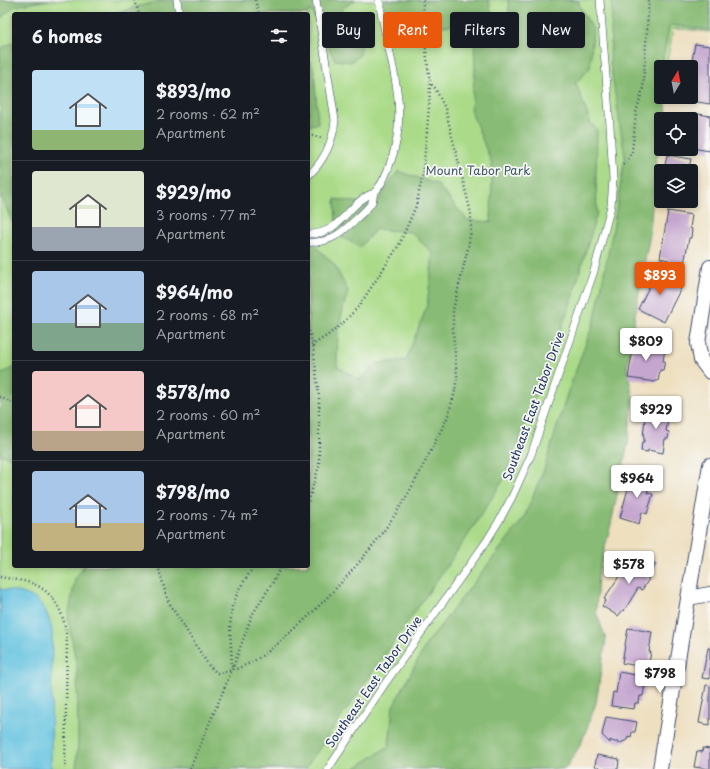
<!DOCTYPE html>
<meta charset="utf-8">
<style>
body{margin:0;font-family:"Playpen Sans",sans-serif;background:#242831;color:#f1f3f6;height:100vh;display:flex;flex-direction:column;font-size:15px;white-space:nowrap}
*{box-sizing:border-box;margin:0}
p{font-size:13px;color:#9ea1a6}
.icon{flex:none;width:22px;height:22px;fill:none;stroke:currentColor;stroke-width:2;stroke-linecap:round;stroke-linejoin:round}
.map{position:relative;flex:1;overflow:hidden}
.panel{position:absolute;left:12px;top:12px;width:298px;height:556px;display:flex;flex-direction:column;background:#171b24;border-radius:4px;box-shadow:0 2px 6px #0003}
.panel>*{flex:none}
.banner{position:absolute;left:322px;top:12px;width:328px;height:36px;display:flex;gap:8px}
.needle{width:26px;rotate:10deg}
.fabs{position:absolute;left:654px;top:60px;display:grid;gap:8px}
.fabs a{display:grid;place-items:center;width:44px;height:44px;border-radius:4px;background:#171b24;box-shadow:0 2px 6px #0003;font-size:20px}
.price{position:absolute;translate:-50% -34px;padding:0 9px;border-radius:4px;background:#fff;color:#222;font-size:13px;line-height:26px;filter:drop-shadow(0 1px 2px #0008)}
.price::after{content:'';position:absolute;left:50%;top:24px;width:12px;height:9px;margin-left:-6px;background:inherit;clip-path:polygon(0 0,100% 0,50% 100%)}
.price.on{background:#ea580c;color:#fff}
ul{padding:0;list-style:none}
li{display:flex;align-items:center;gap:12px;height:100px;padding:0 20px}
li+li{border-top:1px solid #363941}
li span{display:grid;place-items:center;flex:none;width:112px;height:80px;border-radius:4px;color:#555}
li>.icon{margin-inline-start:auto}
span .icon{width:48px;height:48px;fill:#fffc;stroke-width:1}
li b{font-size:17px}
h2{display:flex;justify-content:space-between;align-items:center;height:48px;padding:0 20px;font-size:17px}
.pill{padding:0 14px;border-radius:4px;background:#171b24;box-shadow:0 2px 6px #0003;font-size:14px;line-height:36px}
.pill.on{background:#ea580c;color:#fff}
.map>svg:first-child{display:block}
</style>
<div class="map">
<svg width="710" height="769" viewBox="0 0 710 769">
<rect width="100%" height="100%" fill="#f6f6f2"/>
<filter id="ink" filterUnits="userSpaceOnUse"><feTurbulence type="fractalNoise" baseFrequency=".025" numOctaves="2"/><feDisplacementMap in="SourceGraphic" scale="8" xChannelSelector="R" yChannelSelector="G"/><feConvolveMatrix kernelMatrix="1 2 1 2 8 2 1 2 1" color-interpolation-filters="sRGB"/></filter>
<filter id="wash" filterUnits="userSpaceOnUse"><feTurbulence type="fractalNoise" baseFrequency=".012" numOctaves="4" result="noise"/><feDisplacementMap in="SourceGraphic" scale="16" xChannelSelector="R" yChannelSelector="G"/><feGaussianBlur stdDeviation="0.9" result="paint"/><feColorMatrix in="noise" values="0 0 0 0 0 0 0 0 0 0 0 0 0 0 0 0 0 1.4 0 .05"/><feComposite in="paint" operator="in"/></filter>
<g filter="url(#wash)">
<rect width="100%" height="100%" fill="#eedfbf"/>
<path fill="#abdb89" stroke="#638574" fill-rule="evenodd" d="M0 0H710V32L683 29H673L666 67H661V97L560 769H0ZM14 14H308V566H14Z"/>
<path fill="#88bb75" stroke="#52756a" d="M0 0H49L15 6 0 19Z
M166 0H356L341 9 354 25 362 42 360 55 351 62 335 60 310 10 307 14H115L139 6Z
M376 0H489L493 21 446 26 422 23 390 17Z
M508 0H578L580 7 593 29 590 68 576 83 590 122 597 130 596 177 597 213 570 305 504 479 465 540 305 769H76L78 740 77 668 68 619 75 579 84 566H308V239L334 264 348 291 338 328 337 366 359 380 378 363 406 360 427 306 433 254 411 232 376 229 360 247 336 234 335 199 375 205 398 171 437 184 467 220 491 222 492 164 471 111 475 70 474 40 511 33Z
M612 0H710V30L670 25 661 67V97H665L667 114 666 119H661V140L655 165 650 234 635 315 627 369 633 397 628 443 611 524 598 574 596 612 606 639 596 703 581 744 565 769H354L389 746 393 706 427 643 524 518 544 469 568 391 595 319 613 229 625 157 610 62Z
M14 42V227L0 193V49Z
M308 59 314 69 318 123 308 126Z
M14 367V459L0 454V375Z"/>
<path fill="#63c3e1" stroke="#3f79a0" d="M0 589C30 593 45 597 52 630L51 769H0Z"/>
<g id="blocks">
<path fill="#c5a6cf" d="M695 44 710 46V104L685 100V97H691V66Z
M693 113 710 116V151L691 148V126Z
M667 155 691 159 688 171H664Z
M668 211 692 215 690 228 692 229 691 238H689L684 264 669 262V260L660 258Z
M657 271 683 284 664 322 638 309Z
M634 342 662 347 661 349H665L663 361H665L663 370H660L658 381H655V382L628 378Z
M652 407 673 410 671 421 668 420 666 431 669 432 668 439H665L663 453 648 450V452L641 451 642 442H644V437H643L645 418H646L647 413H651Z
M632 474 651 480 647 493 653 494 647 514 642 512 639 524 620 518Z
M640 553 656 564 647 578 649 579 642 590 638 588 624 611 623 610 618 616 602 606 606 600 604 599 628 563 632 566Z
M628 628 652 632 649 652H651L648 668 622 663Z
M708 648H710V679L702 678Z
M619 672 646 677 643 696H640L639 703H635L634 709 611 706 613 692 616 693Z
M706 685 710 686V725L699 723Z
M606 717 637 722 635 732H632L631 737 628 736 627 740 618 744V742H614L610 740V743L602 735Z
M703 748 710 749V769L694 767 697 751 702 752Z
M597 755 619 759 618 769H601L599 766 597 768 595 765Z"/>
</g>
</g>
<g filter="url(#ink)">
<use href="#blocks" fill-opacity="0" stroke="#3b496d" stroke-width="1"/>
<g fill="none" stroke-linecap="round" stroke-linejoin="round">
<defs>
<path id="lane" d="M177 0 179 14
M308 176C325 160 333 142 335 120L316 0
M308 234C342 235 347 202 374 193
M308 242C328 244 342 233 355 220 361 214 368 209 372 202 373 199 373 196 374 193 374 193 378 189 378 188 384 181 388 170 391 161 411 104 387 56 379 0
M328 769 384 685 486 542 499 521 512 497 531 455 594 271 611 206 613 179 610 126 600 0"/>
<path id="street" d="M710 267 698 343 701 360 710 372
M688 598 710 594
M660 769 710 465"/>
</defs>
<use href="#lane" stroke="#3b496d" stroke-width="8"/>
<use href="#street" stroke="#3b496d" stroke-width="16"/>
<path stroke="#3b496d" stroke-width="2.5" stroke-dasharray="1 3" stroke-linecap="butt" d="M135 0 139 14
M255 0 259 14
M308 135 321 138
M623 165 627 162 632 152 636 113 643 88 649 0
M308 327 313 345 319 397V466L308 503
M308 348 328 335 342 324 359 306 399 245 416 206 423 173 429 107 430 83 423 26V0
M0 397 14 404
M158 566 167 598 171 606 209 666 217 673C230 672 246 666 257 659 272 650 284 638 297 627 339 588 379 543 408 494 422 469 435 442 448 416L455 391 457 376 453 331V310L468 248 471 229V213L445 108 435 88 430 83
M0 577C11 579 24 580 34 584 58 595 66 619 67 644L65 769
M232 667 230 628 232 607 239 589 254 566
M190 769 232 670 252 615 273 582 281 566"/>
<use href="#lane" stroke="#fff" stroke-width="7"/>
<use href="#street" stroke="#fff" stroke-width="14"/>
</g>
</g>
<g text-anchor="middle" stroke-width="3.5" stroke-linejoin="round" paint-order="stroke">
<g font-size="12" fill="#3f5a69" stroke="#f6f6f2">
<text x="478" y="175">Mount Tabor Park</text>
</g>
<g font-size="12" fill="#1b2f5e" stroke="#f6f6f2">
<text transform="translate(534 406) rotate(-70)" y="4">Southeast East Tabor Drive</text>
<text transform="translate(374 682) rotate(-55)" y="4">Southeast East Tabor Drive</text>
</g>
</g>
</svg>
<div class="fabs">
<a><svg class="needle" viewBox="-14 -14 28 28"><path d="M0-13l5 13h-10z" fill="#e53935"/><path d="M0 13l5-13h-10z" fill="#9ea1a6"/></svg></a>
<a><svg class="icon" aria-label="locate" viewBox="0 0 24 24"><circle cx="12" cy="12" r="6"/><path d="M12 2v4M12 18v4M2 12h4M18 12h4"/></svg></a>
<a><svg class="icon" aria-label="layers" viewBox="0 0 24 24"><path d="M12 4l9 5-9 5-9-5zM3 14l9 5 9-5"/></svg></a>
</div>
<b class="price on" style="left:660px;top:296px">$893</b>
<b class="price" style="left:646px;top:362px">$809</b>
<b class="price" style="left:656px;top:430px">$929</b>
<b class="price" style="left:637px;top:499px">$964</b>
<b class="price" style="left:629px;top:585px">$578</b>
<b class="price" style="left:660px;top:694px">$798</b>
<div class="banner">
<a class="pill">Buy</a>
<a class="pill on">Rent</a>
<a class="pill">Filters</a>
<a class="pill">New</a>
</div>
<section class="panel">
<h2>6 homes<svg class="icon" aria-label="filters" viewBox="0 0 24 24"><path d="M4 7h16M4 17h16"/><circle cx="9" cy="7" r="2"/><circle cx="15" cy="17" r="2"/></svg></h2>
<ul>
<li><span style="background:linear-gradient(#bfe0f5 75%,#8fb573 0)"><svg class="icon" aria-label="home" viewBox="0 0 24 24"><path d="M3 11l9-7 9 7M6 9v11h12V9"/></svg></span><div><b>$893/mo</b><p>2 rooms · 62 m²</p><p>Apartment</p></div></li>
<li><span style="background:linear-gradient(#dfe7d0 70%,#9aa5b1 0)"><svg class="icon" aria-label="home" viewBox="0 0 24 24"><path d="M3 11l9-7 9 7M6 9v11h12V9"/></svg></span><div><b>$929/mo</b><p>3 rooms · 77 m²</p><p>Apartment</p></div></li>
<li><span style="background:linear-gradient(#a9c7e8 65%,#7fa58c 0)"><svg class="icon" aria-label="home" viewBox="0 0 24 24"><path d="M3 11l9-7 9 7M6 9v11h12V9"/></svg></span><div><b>$964/mo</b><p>2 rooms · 68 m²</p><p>Apartment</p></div></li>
<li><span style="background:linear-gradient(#f6c9c9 75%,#b9a48a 0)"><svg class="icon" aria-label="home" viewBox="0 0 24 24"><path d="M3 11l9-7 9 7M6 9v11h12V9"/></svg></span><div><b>$578/mo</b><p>2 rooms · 60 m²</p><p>Apartment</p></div></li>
<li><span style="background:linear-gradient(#a9c7e8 65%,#c2b280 0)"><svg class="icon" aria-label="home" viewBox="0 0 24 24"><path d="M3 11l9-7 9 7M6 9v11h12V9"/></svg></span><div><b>$798/mo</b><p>2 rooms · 74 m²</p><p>Apartment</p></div></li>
</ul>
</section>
</div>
